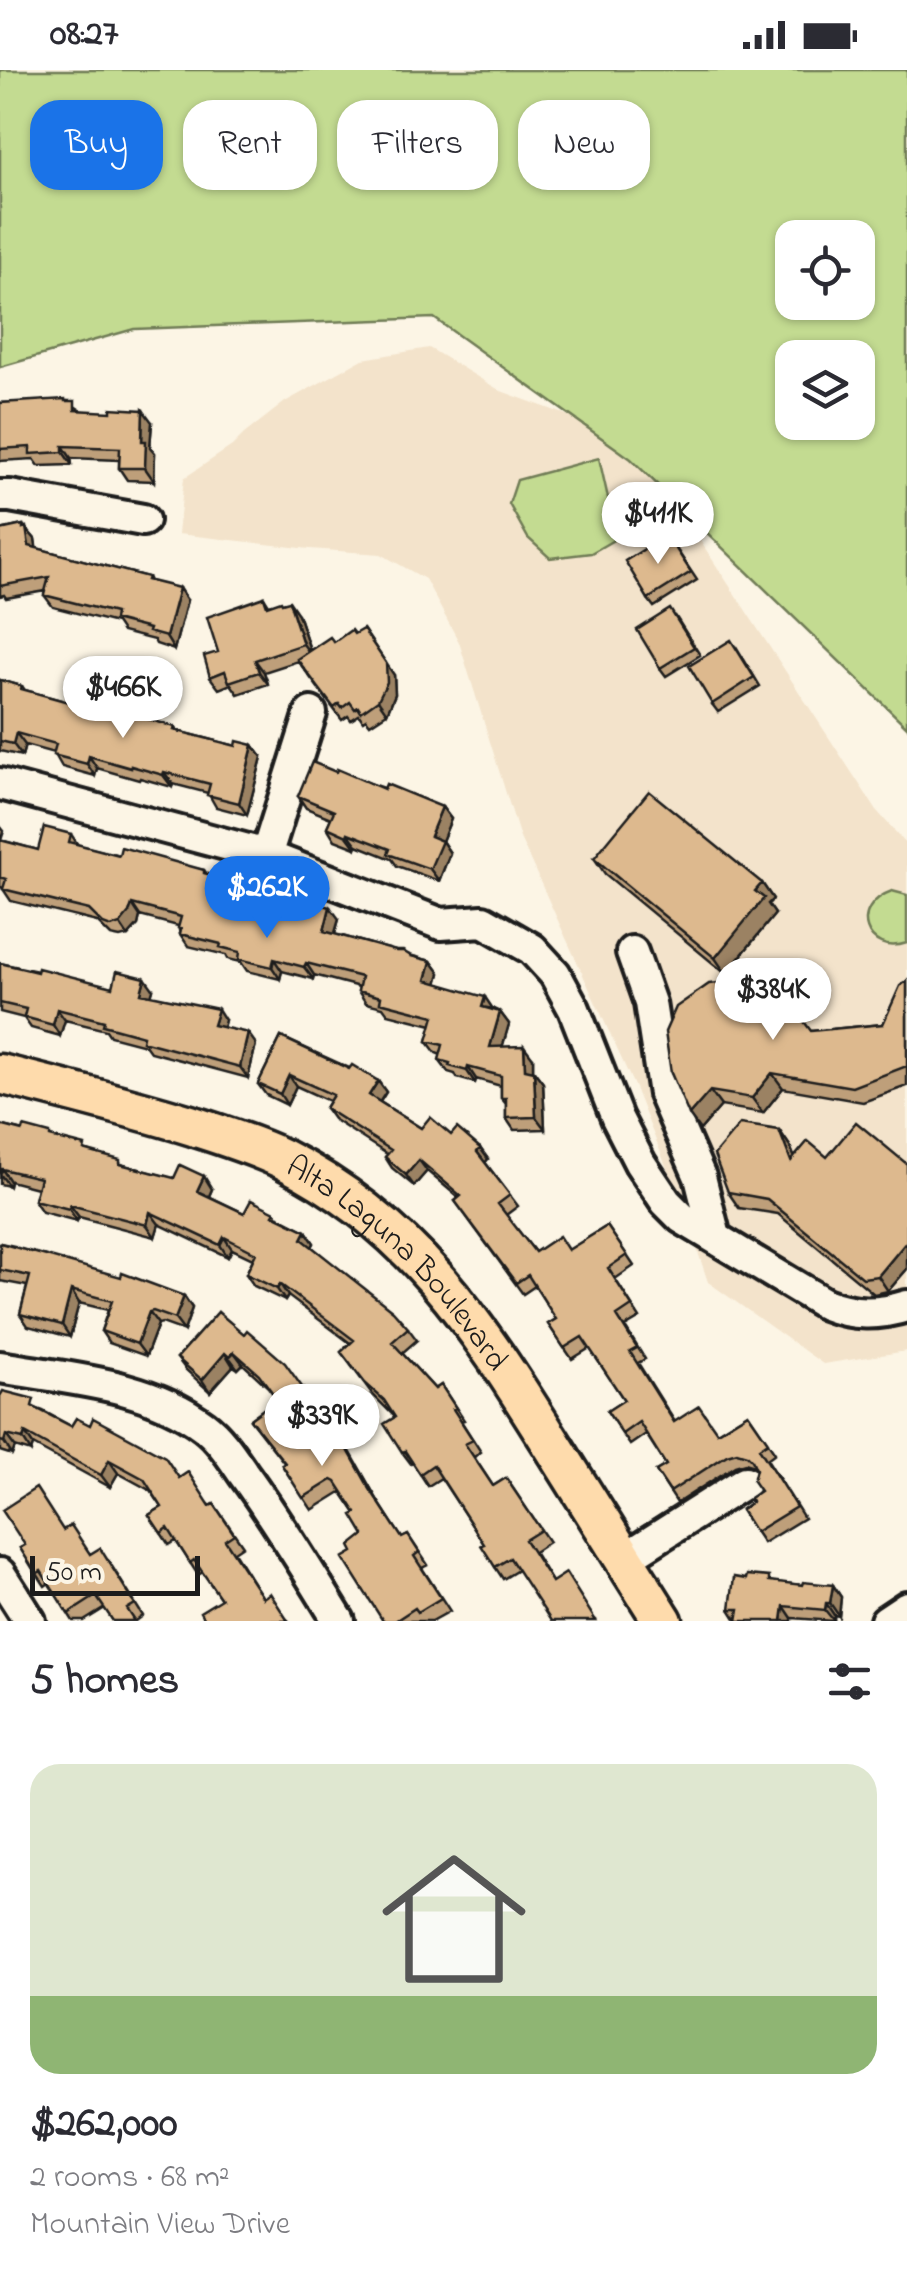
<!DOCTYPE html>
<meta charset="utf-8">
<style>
body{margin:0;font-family:"Indie Flower",sans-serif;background:#f7f7f7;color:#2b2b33;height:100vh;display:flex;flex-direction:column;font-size:38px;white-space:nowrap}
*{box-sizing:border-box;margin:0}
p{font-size:32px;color:#7c7c81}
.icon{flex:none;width:55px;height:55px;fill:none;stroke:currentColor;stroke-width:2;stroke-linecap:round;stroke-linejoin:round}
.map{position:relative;height:1551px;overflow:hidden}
.side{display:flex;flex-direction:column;background:#fff;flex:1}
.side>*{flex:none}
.banner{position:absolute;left:30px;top:30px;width:848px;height:90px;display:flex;gap:20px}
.controls{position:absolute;left:775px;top:150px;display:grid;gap:20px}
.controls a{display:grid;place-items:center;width:100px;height:100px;border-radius:20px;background:#fff;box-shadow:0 2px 8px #0004;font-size:50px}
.scale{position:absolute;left:30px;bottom:25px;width:170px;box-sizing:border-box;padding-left:10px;border:5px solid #1c1c1c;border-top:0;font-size:28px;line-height:35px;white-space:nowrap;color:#1c1c1c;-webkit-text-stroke:8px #fcf5e5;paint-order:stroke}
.price{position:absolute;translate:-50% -85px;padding:0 22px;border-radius:35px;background:#fff;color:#222;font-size:32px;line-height:65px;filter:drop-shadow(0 2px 5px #0008)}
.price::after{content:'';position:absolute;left:50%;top:60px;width:30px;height:22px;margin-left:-15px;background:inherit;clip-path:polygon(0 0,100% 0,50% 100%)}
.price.on{background:#1a73e8;color:#fff}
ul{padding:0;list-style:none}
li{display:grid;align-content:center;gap:20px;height:530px;padding:0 30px}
li span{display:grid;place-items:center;height:310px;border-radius:30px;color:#555}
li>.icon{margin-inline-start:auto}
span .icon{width:180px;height:180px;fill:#fffc;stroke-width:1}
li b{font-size:42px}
h2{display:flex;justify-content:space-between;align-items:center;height:120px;padding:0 30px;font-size:42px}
.pill{padding:0 35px;border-radius:30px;background:#fff;box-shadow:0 2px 8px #0004;font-size:35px;line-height:90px}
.pill.on{background:#1a73e8;color:#fff}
.status{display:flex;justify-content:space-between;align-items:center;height:70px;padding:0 50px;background:#fff;direction:ltr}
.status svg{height:28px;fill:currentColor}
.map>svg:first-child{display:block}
</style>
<div class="status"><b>08:27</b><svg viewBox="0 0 49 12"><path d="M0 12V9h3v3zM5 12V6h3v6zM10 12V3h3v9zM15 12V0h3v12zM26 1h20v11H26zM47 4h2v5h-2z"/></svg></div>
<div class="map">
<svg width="907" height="1551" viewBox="0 0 907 1551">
<rect width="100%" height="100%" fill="#fcf5e5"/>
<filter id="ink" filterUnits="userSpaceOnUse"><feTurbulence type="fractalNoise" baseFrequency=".01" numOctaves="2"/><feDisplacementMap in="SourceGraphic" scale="20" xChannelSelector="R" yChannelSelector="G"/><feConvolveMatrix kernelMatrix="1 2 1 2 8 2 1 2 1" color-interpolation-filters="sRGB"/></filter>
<g filter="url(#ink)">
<path fill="#f3e3cb" d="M429 278 501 321 583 351 666 400 693 460 877 741 907 775V1281L823 1294 708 1212 686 1146 635 1018 520 768 459 572 425 509 381 484 310 479 178 464 184 408 232 376 244 364 285 332 363 289Z"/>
<path fill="#c3db91" stroke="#707c56" stroke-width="2.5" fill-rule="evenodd" d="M0 0H907V657L631 389 434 248 134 259 0 297ZM792 168H858V232H792ZM792 288H858V352H792Z
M599 388 617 468 591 483 550 488 528 468 509 434 517 410Z
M892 821 907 825V873C866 887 847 837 892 821Z"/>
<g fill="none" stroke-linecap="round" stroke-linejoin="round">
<defs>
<path id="minor" d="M0 426H10L143 450
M0 714 259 783 441 854 483 851 532 879 555 904 574 939 617 1048 640 1093 666 1132 682 1148 825 1234C853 1245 878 1245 907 1236
M266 786 311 643
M632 882 650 933 664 1024 700 1107 715 1167
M0 1297C68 1309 147 1313 204 1356 220 1368 232 1387 243 1403 278 1451 308 1501 339 1551
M624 1489 745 1412
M0 1504 30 1551
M886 1551 907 1537"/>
<g id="major">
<path id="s1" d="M0 1004C64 1020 128 1036 190 1055 221 1065 254 1075 283 1089 412 1154 476 1253 550 1371 588 1431 626 1491 663 1551"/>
</g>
</defs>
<use href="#minor" stroke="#1c1c1c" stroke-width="38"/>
<use href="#major" stroke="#1c1c1c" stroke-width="45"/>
<use href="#minor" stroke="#fcf5e5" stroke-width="30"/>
<use href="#major" stroke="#fedbac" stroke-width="38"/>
</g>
<path fill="#be9f7a" stroke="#1c1c1c" stroke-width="2.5" d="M67 331 82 341 152 352 150 377 155 383 154 411 127 410 119 398V390L71 388 72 395 39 396 34 389 0 391V333Z
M23 455 35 469 36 478 148 507 150 511 187 530 174 580 156 574 154 570 122 562 116 553 53 537 44 525 45 521 6 528 4 525 0 526V460Z
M667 465 697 510 654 537 648 529Z
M264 527 269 535 283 533 298 544 310 580 334 572 394 605 395 624 387 643 370 654 366 649 363 651 359 645 351 650 348 646 342 650 298 591 264 602 268 614 238 624 231 614 219 619 210 607 218 582Z
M676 547 700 585 666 606 660 598Z
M737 578 760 616 718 642 712 634Z
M0 610 22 616 25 620 119 646 175 657 178 661 236 676 253 675 262 687 247 745 216 737 208 723 173 714 172 717 140 708 139 710 97 698 95 706 62 697 54 683 25 675 22 686 0 681Z
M336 702 442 737 451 749 442 771 450 783 439 811 397 796 392 789 357 775 356 778 335 770 327 757 331 748 306 738 298 726Z
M0 756 4 761 1 770 38 780 71 764 78 775 119 785 204 800 207 804 225 809 232 819 339 849 335 864 431 891 440 903 437 913 500 942 509 954 502 977 533 988V1000L543 1013 545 1059 514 1060 506 1048V1034L501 1028V1016L476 1009 475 1013 457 1008 455 1004 448 1002 439 990 441 985 436 983 427 971 432 955 388 944 383 937 366 933 358 921 359 917 314 905 313 909 282 901 280 909 247 901 241 892 228 889 226 885 188 876 180 864 178 856 140 846 138 855 128 866 120 868 111 866 97 852 11 831 3 819 4 818 0 817Z
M594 788 762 813 773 829 768 834 775 844 726 904 605 804Z
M0 893 113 917 153 919 151 925 225 950 223 957 256 974 248 1008 150 982 145 975 110 966 106 960 65 950 60 966 31 958 24 948 0 942Z
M907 911V1016L863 1032 783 1018 763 1043 721 1036 700 1060 671 1003 811 961 883 954Z
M281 967 378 1011 386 1022 380 1032 421 1058 451 1065 480 1078 488 1089 485 1092 518 1136 506 1145 535 1182 569 1180 607 1156 634 1196 615 1209 640 1248 625 1257 645 1289 638 1293 675 1352 717 1362 748 1343 775 1383 767 1389 804 1448 763 1473 741 1440 752 1432 760 1421 755 1396 745 1393 735 1396 677 1433 656 1401 666 1395 646 1364 630 1375 607 1341 624 1330 590 1278 572 1289 548 1254 556 1249 535 1216 523 1224 455 1131 459 1128 427 1101 414 1116 392 1098 385 1087 387 1084 333 1049 325 1038 329 1031 296 1016 287 1035 266 1025 258 1014Z
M0 1055 53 1068 124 1095 212 1119 209 1126 244 1143 275 1142 279 1147 306 1161 314 1173 312 1177 408 1258 417 1270 402 1283 435 1319 441 1315 464 1350 461 1351 481 1382 474 1387 493 1416 506 1408 549 1472 534 1482 552 1512 597 1551 518 1500 503 1509 495 1497 484 1474 441 1408 428 1416 413 1393 411 1394 402 1382 395 1347 373 1325 341 1282 350 1273 288 1226 285 1231 254 1216 246 1204 253 1189 232 1179 228 1187 159 1154 155 1167 79 1147 77 1151 42 1142 34 1130 37 1118 10 1111 9 1116 0 1114Z
M779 1060 790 1076 794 1087H827L907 1094V1199L888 1221 874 1224 778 1144 739 1138 728 1122Z
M0 1173 15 1176 16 1178 184 1226 192 1238 184 1261 162 1253 158 1254 146 1286 109 1273 101 1261 108 1240 79 1233 70 1267 28 1256 20 1244 27 1216 0 1211Z
M218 1242 334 1362 339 1364 378 1431 402 1468 408 1465 428 1495 422 1498 450 1541 432 1551H383L353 1482 364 1465 356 1443 343 1424 341 1422 312 1440 282 1395 285 1394 250 1349 277 1329 268 1317 243 1294 238 1299 233 1296 210 1322 186 1300 177 1288Z
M0 1326 43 1341 71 1356 179 1408 211 1436 214 1434 243 1476 234 1482 263 1528 289 1551 221 1529 203 1502 198 1505 176 1471 169 1475 149 1445 162 1437 151 1421 118 1403 110 1417 33 1375 31 1382 15 1377 12 1385 0 1381Z
M64 1459 90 1484 108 1490 143 1546 136 1551H113L105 1538 84 1551H73L49 1513 45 1516 20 1478Z
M772 1512 802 1515H833L841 1527 839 1546 834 1545V1551L792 1548 737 1550 730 1539Z"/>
<path fill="#9b8263" stroke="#1c1c1c" stroke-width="2.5" d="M143 340 152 352 150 377 155 383 154 411 145 398 142 371Z
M63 376 71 388 72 395 63 382Z
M23 455 35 469 38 489 29 476Z
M179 518 187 530 174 580 166 567Z
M289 531 298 544 312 586 303 574Z
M363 559 394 605 395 624 387 643 378 630Z
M255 590 264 602 268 614 259 602Z
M16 663 25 675 22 686 13 674Z
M253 675 262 687 247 745 239 733Z
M89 686 97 698 95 706 87 694Z
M164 702 173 714 172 717 163 705Z
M442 737 451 749 442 771 450 783 439 811 430 799V766Z
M348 763 357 775 356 778 347 766Z
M762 813 773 829 768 834 775 844 726 904 715 888 755 821Z
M132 834 140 846 138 855 128 866 120 854Z
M330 837 339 849 332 873 324 861Z
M274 889 282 901 280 909 272 897Z
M431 891 440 903 435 922 426 910Z
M306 893 314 905 313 909 304 897Z
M145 908 153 919 149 934 141 923Z
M485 927 493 939 482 937Z
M57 939 65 950 60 966 53 955Z
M218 939 225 950 221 966 213 955Z
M500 942 509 954 499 989 490 977Z
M248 963 256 974 248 1008 240 997Z
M524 976 533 988V1011L525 999Z
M468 997 476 1009 475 1013 467 1001Z
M534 1001 543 1013 545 1059 536 1047Z
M772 1003 783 1018 763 1043 752 1028Z
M289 1005 296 1016 287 1035 280 1024Z
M378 1011 386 1022 377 1036 369 1025Z
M710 1021 721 1036 700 1060 689 1045Z
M779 1060 790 1076 802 1106 791 1091Z
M480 1078 488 1089 485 1093 477 1082Z
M419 1090 427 1101 414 1116 406 1105Z
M2 1099 10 1111 9 1116 0 1104Z
M204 1106 212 1119 206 1133 197 1121Z
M70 1135 79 1147 77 1151 69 1139Z
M150 1142 159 1154 155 1167 147 1155Z
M306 1161 314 1173 310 1181 302 1169Z
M224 1167 232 1179 228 1187 220 1175Z
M907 1171V1199L888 1221 878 1206Z
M280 1214 288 1226 285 1231 277 1219Z
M71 1220 79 1233 70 1267 62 1255Z
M184 1226 192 1238 184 1261 175 1249Z
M149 1242 158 1254 146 1286 137 1274Z
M234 1282 243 1294 238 1299 229 1287Z
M225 1283 233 1296 210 1322 202 1310Z
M25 1363 33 1375 31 1382 23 1369Z
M339 1364 347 1376 378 1431 370 1419Z
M6 1365 15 1377 12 1385 4 1372Z
M109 1390 118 1403 110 1417 101 1405Z
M833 1515 841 1527 839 1546 830 1533Z
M826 1533 834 1545V1551L825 1540Z
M784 1536 792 1548V1551H782Z"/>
<path fill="#ddb98e" stroke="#1c1c1c" stroke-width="2.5" d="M65 329V331H75V340L111 342V338L143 340 142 371H146L145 398H119L120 378 63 376V382L30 384V377L0 379V333Z
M23 455V458L26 457 29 476 148 507 147 510 179 518 166 567 148 562 149 559 114 550 115 543 44 525 49 507 0 516V460Z
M667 465 691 502 648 529 625 491Z
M264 527 267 536 281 531 282 533 289 531 303 574 255 590 259 602 229 612 225 601 210 607 204 586 218 582 207 547Z
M670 539 694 577 660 598 637 560Z
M363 559 386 593 387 612 378 630 361 642 358 637 355 639 350 632 342 638 339 634 334 638 297 589 330 567 334 572 351 560 354 564Z
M731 570 754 607 712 634 689 596Z
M0 610 22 616 21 619 119 646 121 641 175 657 174 660 236 676 237 671 253 675 239 733 207 725 210 714 164 702 163 705 131 696V698L89 686 87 694 53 685 56 674 16 663 13 674 0 671Z
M312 692 336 702 337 699 384 719 386 714 442 737 430 766 442 771 430 799 388 784 390 779 348 763 347 766 327 757 334 741 298 726Z
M649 721 762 813 755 821 764 828 715 888 594 788Z
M44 757 71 764 69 772 119 785 121 777 204 800V803L225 809 223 817 269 829 272 819 330 837 324 861 396 881H403L411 886 431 891 426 910 485 927 482 937 500 942 490 977 524 976 525 999 534 1001 536 1047 506 1048V1028H501V1006L468 997 467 1001 449 996 450 993 439 990 443 975 427 971 434 946 380 932 381 927 358 921 361 907 306 893 304 897 274 889 272 897 239 889 240 882 220 877 221 874 180 864 181 859 178 858 181 847 132 834 129 843 120 854 111 857 103 854 89 840 3 819 6 809 0 807V770L38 780Z
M0 893 37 902 38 898 113 917 117 901 145 908 141 923 218 939 213 955 248 963 240 997 142 971 143 966 103 955 104 951 57 939 53 955 24 947 26 939 0 933Z
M749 910 786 927 811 961 883 954 900 916 907 911V996L852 1017 772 1003 752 1028 710 1021 689 1045 671 1003 665 962 676 937 709 914Z
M281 967 349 999 352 995 378 1011 369 1025 421 1058 430 1047 451 1065 457 1058 480 1078 477 1082 510 1125 498 1134 535 1182 559 1166 568 1180 607 1156 627 1185 608 1198 632 1236 617 1246 637 1278 630 1282 674 1352 699 1336 717 1362 748 1343 768 1372 759 1378 796 1437 755 1462 741 1440 752 1432 750 1428 760 1421 753 1411 756 1399 752 1390 747 1385 737 1382 727 1385 670 1422 656 1401 666 1395 639 1352 622 1364 607 1341 624 1330 582 1267 564 1278 548 1254 556 1249 528 1205 516 1213 455 1131 461 1126 419 1090 406 1105 385 1087 391 1080 325 1038 333 1025 289 1005 280 1024 258 1014Z
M856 1052 907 1094V1171L878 1206 863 1208 767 1129 728 1122 714 1085 740 1054 779 1060 791 1091 808 1071 827 1087Z
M0 1055 23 1061 24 1057 50 1064V1067L85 1076 84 1080 120 1090V1094L174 1108 180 1095 204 1106 197 1121 244 1143 251 1130 275 1142 273 1145 306 1161 302 1169 393 1241 408 1258 392 1272 435 1319 441 1315 456 1338 453 1339 473 1370 465 1374 493 1416 506 1408 541 1460 525 1470 552 1512 566 1503 596 1551H551L510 1488 495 1497 481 1475 484 1474 433 1395 420 1404 405 1381 402 1382 384 1354 395 1347 384 1330 365 1313 341 1282 354 1270 280 1214 277 1219 246 1204 256 1183 224 1167 220 1175 150 1142 147 1155 70 1135 69 1139 34 1130 40 1108 2 1099 0 1104Z
M0 1173 121 1207 122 1203 184 1226 175 1249 153 1241 149 1242 137 1274 101 1261 112 1231 71 1220 62 1255 20 1244 30 1206 0 1200Z
M218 1242 244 1264 247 1260 285 1293 334 1362 339 1364 370 1419 402 1468 408 1465 419 1482 414 1486 441 1528 418 1542 415 1538 395 1551H383L343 1488 353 1482 350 1476 364 1465 352 1445 356 1443 336 1412 332 1410 303 1428 282 1395 285 1393 250 1349 277 1329 259 1304 234 1282 229 1287 225 1283 202 1310 177 1288Z
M3 1321 34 1329 32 1336 71 1356 76 1348 90 1355 93 1348 165 1387 179 1408 188 1402 210 1436 214 1434 234 1464 225 1470 263 1528 270 1523 288 1551H205L200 1542 221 1529 194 1490 190 1493 168 1458 161 1463 149 1445 162 1437 144 1409 109 1390 101 1405 25 1363 23 1369 6 1365 4 1372 0 1371V1326Z
M36 1418 63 1460 71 1455 90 1484 100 1478 135 1534 127 1539 135 1551H113L96 1526 68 1544 41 1501 36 1504 20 1478 25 1475 2 1440Z
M747 1505 769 1507V1511L802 1515 803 1512 833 1515 830 1533H826L825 1540 784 1536 782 1551H737L739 1539H730L734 1507 746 1509Z"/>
</g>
<g text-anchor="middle" stroke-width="8" stroke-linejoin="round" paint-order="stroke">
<g font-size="32" fill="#1c1c1c" stroke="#fcf5e5">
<text dy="11" stroke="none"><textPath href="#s1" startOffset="452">Alta Laguna Boulevard</textPath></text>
</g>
</g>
</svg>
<div class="controls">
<a><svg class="icon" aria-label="locate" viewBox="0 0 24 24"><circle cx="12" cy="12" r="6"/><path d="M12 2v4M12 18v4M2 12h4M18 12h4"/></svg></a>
<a><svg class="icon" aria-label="layers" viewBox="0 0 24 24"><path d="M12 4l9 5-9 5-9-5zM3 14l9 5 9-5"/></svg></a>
</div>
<div class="scale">50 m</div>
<b class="price" style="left:658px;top:497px">$411K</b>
<b class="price" style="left:123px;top:671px">$466K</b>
<b class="price on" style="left:267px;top:871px">$262K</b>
<b class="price" style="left:773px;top:973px">$384K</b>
<b class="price" style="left:322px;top:1399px">$339K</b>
<div class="banner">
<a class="pill on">Buy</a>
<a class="pill">Rent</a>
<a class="pill">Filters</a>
<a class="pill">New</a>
</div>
</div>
<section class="side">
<h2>5 homes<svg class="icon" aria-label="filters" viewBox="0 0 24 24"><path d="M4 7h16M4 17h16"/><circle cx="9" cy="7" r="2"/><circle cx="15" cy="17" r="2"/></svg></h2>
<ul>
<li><span style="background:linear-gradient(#dfe7d0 75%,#8fb573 0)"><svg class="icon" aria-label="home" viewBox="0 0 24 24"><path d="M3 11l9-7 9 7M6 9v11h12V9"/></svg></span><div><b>$262,000</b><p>2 rooms · 68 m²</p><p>Mountain View Drive</p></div></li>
</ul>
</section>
